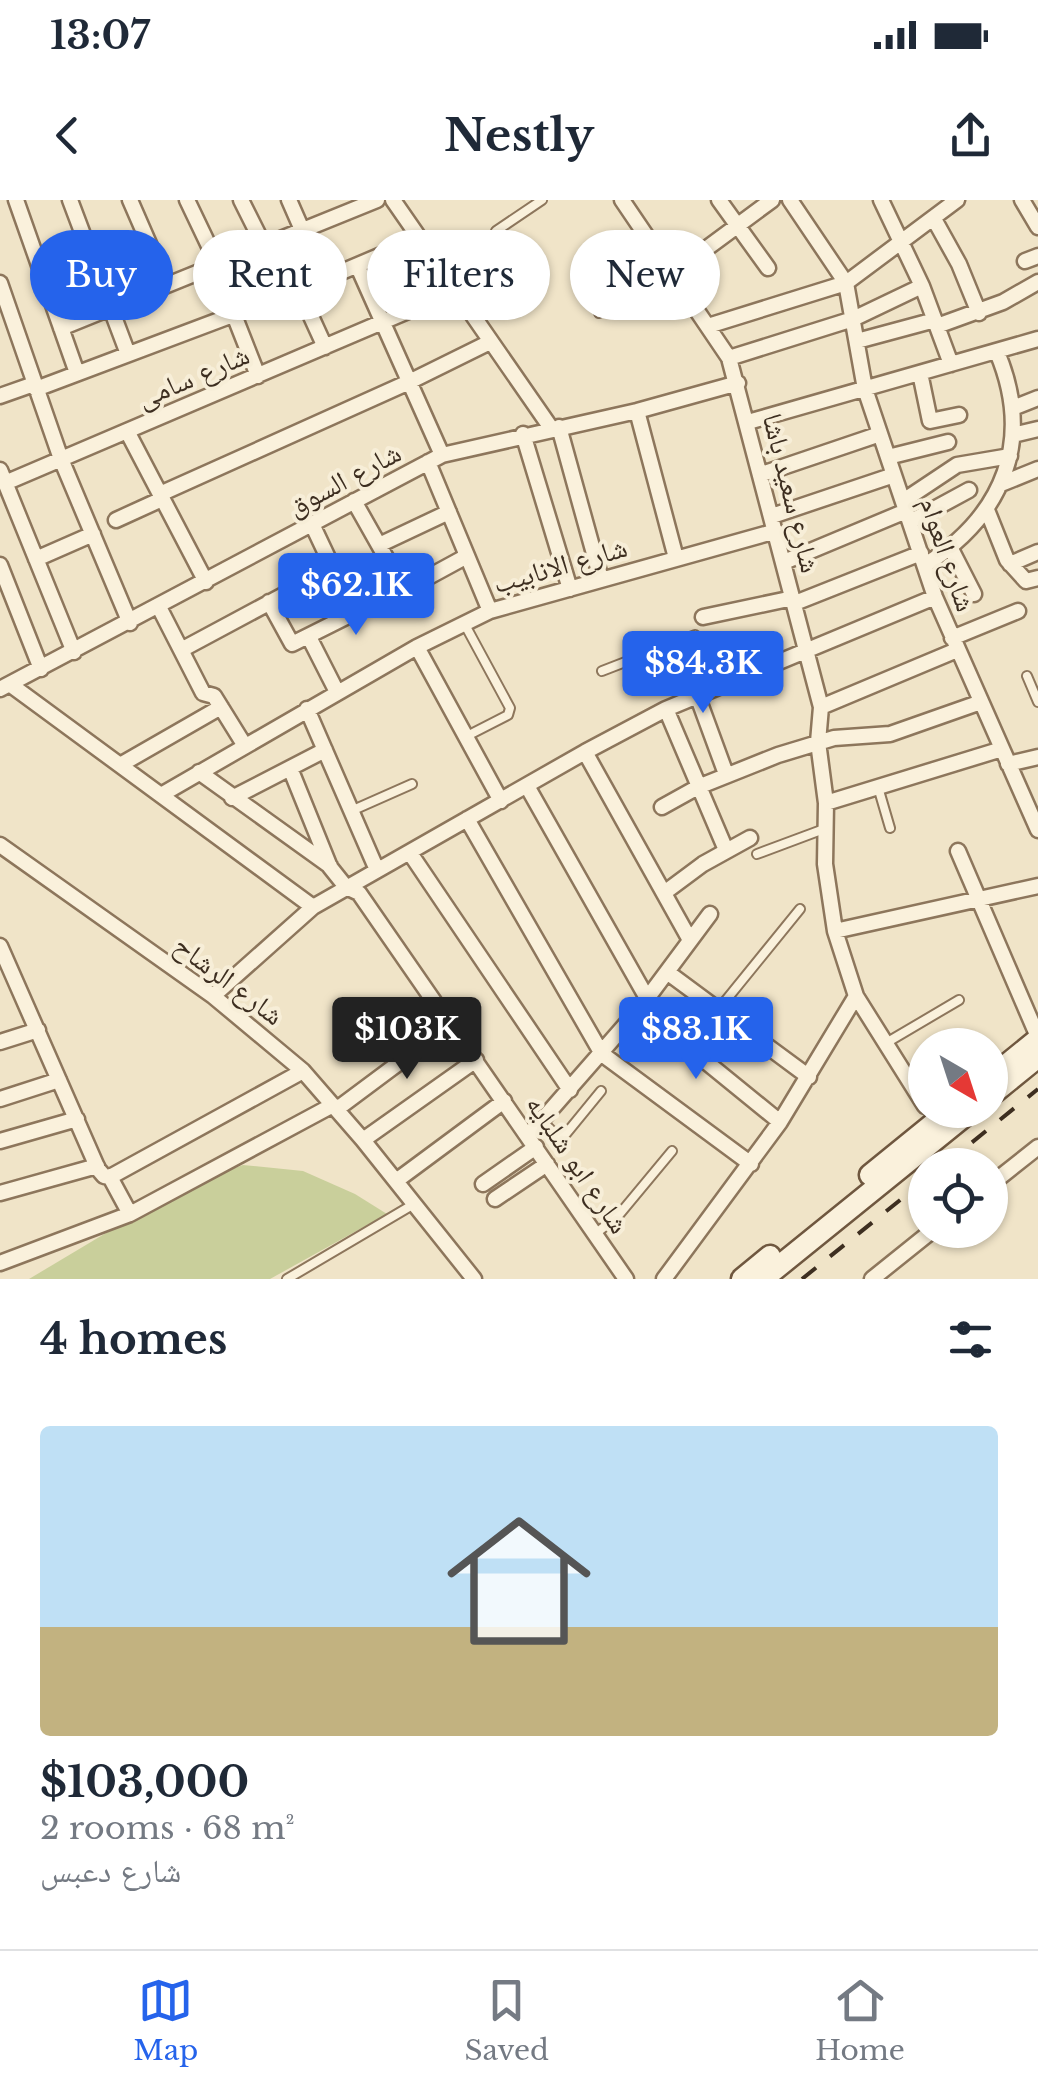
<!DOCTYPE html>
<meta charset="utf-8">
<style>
body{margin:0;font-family:"Libre Baskerville","Noto Naskh Arabic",serif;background:#f2f2f3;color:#1f2937;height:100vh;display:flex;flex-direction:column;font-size:38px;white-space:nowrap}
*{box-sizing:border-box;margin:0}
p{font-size:32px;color:#747a83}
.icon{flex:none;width:55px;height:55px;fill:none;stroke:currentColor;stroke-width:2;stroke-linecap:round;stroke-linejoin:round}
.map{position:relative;height:1079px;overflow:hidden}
.side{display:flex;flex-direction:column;background:#fff;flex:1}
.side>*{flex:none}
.top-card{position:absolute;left:30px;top:30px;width:980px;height:90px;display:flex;gap:20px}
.needle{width:65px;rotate:141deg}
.controls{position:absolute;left:908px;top:828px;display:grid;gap:20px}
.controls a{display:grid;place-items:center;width:100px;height:100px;border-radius:50%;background:#fff;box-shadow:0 2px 8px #0004;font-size:50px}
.price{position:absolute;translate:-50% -85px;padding:0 22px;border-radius:10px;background:#2563eb;color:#fff;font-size:32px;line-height:65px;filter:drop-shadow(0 2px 5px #0008)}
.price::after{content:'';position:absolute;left:50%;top:60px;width:30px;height:22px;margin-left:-15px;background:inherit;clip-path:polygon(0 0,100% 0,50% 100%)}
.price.active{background:#222;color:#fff}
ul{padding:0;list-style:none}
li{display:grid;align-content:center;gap:20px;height:530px;padding:0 40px}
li+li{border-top:2px solid #e0e1e3}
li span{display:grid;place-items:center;height:310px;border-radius:10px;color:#555}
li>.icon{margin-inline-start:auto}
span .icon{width:180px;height:180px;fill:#fffc;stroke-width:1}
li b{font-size:42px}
h2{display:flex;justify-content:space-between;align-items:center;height:120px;padding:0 40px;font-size:42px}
.tag{padding:0 35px;border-radius:45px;background:#fff;box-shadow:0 2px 8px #0004;font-size:35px;line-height:90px}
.tag.active{background:#2563eb;color:#fff}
.status{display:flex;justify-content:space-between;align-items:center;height:70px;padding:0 50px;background:#fff;direction:ltr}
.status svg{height:28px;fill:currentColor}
header{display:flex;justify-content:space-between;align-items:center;height:130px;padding:0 40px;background:#fff;font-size:45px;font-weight:800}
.tabs{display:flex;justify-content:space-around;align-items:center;height:140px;border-top:2px solid #e0e1e3;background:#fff;font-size:28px;color:#747a83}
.tabs a{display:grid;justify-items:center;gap:5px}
.tabs .active{color:#2563eb}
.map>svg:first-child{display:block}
</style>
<div class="status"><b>13:07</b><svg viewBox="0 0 49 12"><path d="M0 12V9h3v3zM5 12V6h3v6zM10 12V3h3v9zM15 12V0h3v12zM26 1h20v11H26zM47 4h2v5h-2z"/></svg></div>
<header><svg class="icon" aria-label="back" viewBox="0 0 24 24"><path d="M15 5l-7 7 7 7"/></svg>Nestly<svg class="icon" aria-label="share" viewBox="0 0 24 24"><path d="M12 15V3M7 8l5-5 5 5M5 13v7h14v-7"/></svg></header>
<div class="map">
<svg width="1038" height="1079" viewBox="0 0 1038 1079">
<rect width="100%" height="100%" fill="#f0e4c8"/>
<path fill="#c9cf9b" d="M243 965 303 971 355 994 387 1014 270 1079H29L183 987Z"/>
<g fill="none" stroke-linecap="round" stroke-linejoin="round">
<defs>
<path id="service" d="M496 31 542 0
M599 113 667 66
M464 423 510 508 508 515 467 536
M662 447 687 499
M602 471 695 435
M1027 476 1038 502
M878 587 890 628
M351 611 412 584
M757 654 824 629
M718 810 800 709
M886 843 959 800
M542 921 556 935H565L601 891
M595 1034 618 1016 672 951
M287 1079 414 1004"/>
<path id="minor" d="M16 0 77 173
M70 0 128 154
M130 0 167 85
M187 0 241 113
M241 0 264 46
M289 0 324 80
M393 0 551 228
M622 0 729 158 821 507 818 542 826 603 825 664 835 731 856 796 925 906
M719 0 768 68
M790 0 846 83 865 189 935 397 1038 630
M881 0 922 86 951 164
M1022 0 1038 27
M934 19 959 64 979 113
M1025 61 1038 56
M358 67 442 255
M672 74 772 0
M0 83 61 259 130 423
M299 90 325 147
M234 115 258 176
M708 126 846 83 957 0
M937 126 1003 102 1038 82
M61 128 377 0
M857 141 935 120
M729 158 853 119 922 86
M920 173 930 221 959 215
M36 189 299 90 419 39
M0 196 34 184
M1013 208 1038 198
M637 211 676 358
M748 222 1038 139
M559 227 601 379
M127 231 206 382
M523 234 570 389
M1013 235 1038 229
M888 257 948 242
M428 262 490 411
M0 270 74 452
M762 274 880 234
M5 283 455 91
M1001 284 1038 269
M160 294 409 182 490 142
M354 301 402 386 410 387 467 356
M903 301 957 265 1010 256
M987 310 1007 360 1026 381 1038 378
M772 316 894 275
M116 320 162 299
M910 322 969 290
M379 345 449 312
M951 349 974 394
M36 359 93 334
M784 362 906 311
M1010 364 1038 352
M0 365 41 469
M925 365C1004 315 1034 240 997 152
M269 402 292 444 354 413 312 324
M795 403 921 353
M159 407 203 493 214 496 245 546
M703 417 793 398
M309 437 337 492
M952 438 1018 411
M417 447 501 601
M181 450 334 368
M11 485 313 707
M0 489 442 255 637 211 738 183
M697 495 726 574
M821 507 957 450
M307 509 377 670
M666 509 726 650
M585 552 690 740
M1008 564 1038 557
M120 565 221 507
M290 568 330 667 346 687 359 693 626 1079
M199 572 330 666
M527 586 647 798
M161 595 417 447 490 411 776 331
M232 598 325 550
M826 603 1002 549
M662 607 698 587 778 555 834 538 890 534 981 502
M467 619 602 854 751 964
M0 645 213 796 303 871 363 940 474 1079
M958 651 1038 837
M410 653 570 890
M664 693 703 664 750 638
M835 731 1038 686
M0 746 98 969 104 976 110 977
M667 772 809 877
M213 796 313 707 585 552 666 509 935 397
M640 808 780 922
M0 842 38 830
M0 899 59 880
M337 909 451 824
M528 936 640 808 710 714
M363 940 476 860
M0 941 77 919
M110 977 303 871
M110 977 130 1014
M396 981 504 901
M483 984 536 947
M990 985 1038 947
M0 993 97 966
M495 999 547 964
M0 1063 130 1014 333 905
M664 1079 780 922 856 796
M872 1079 933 1030"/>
<path id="secondary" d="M990 878 1038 839
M990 896 1038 857
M870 975 950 910
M742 1079 770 1056
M763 1079 972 910"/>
</defs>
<use href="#service" stroke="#8d765c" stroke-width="12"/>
<use href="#minor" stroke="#8d765c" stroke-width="19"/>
<use href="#secondary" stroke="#6f573f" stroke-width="25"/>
<use href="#service" stroke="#faf1dc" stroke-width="8"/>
<use href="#minor" stroke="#faf1dc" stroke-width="14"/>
<use href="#secondary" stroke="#faf1dc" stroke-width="20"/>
<path stroke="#3d2e20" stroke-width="4" stroke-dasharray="18 18" stroke-linecap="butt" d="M944 965 1038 889
M802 1079 925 980"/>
</g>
<g text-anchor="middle" stroke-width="8" stroke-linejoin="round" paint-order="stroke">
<g font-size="28" fill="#3d2e20" stroke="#f7eed8">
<text transform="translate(193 176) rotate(-23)" y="10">شارع سامى</text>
<text transform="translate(344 279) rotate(-28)" y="10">شارع السوق</text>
<text transform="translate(792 293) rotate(76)" y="10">شارع سعيد باشا</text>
<text transform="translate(948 354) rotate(71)" y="10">شارع العوام</text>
<text transform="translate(560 365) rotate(-16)" y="10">شارع الانابيب</text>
<text transform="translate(229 780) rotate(37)" y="10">شارع الرشاح</text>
<text transform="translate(578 964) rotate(56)" y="10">شارع ابو شلبايه</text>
</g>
</g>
</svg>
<div class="controls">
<a><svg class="needle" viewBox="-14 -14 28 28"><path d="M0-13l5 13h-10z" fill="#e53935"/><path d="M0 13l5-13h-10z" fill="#747a83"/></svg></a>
<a><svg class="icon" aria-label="locate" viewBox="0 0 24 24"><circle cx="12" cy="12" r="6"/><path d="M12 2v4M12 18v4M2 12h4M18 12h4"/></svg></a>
</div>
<b class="price" style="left:356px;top:438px">$62.1K</b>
<b class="price" style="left:703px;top:516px">$84.3K</b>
<b class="price active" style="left:407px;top:882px">$103K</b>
<b class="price" style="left:696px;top:882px">$83.1K</b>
<div class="top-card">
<a class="tag active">Buy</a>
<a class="tag">Rent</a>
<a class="tag">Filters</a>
<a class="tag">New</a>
</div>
</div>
<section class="side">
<h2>4 homes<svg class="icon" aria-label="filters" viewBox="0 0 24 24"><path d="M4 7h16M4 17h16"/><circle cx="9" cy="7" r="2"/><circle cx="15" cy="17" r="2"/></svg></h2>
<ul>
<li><span style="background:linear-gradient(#bfe0f5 65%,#c2b280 0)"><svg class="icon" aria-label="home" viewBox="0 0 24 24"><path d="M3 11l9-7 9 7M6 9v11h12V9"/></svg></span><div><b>$103,000</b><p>2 rooms · 68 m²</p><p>شارع دعبس</p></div></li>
</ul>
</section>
<nav class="tabs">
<a class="active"><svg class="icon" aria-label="map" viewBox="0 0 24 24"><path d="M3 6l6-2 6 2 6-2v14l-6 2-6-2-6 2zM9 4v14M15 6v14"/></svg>Map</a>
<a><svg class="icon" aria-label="saved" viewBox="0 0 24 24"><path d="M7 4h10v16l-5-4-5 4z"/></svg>Saved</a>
<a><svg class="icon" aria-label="home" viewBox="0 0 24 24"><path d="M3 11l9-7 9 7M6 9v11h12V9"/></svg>Home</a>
</nav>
